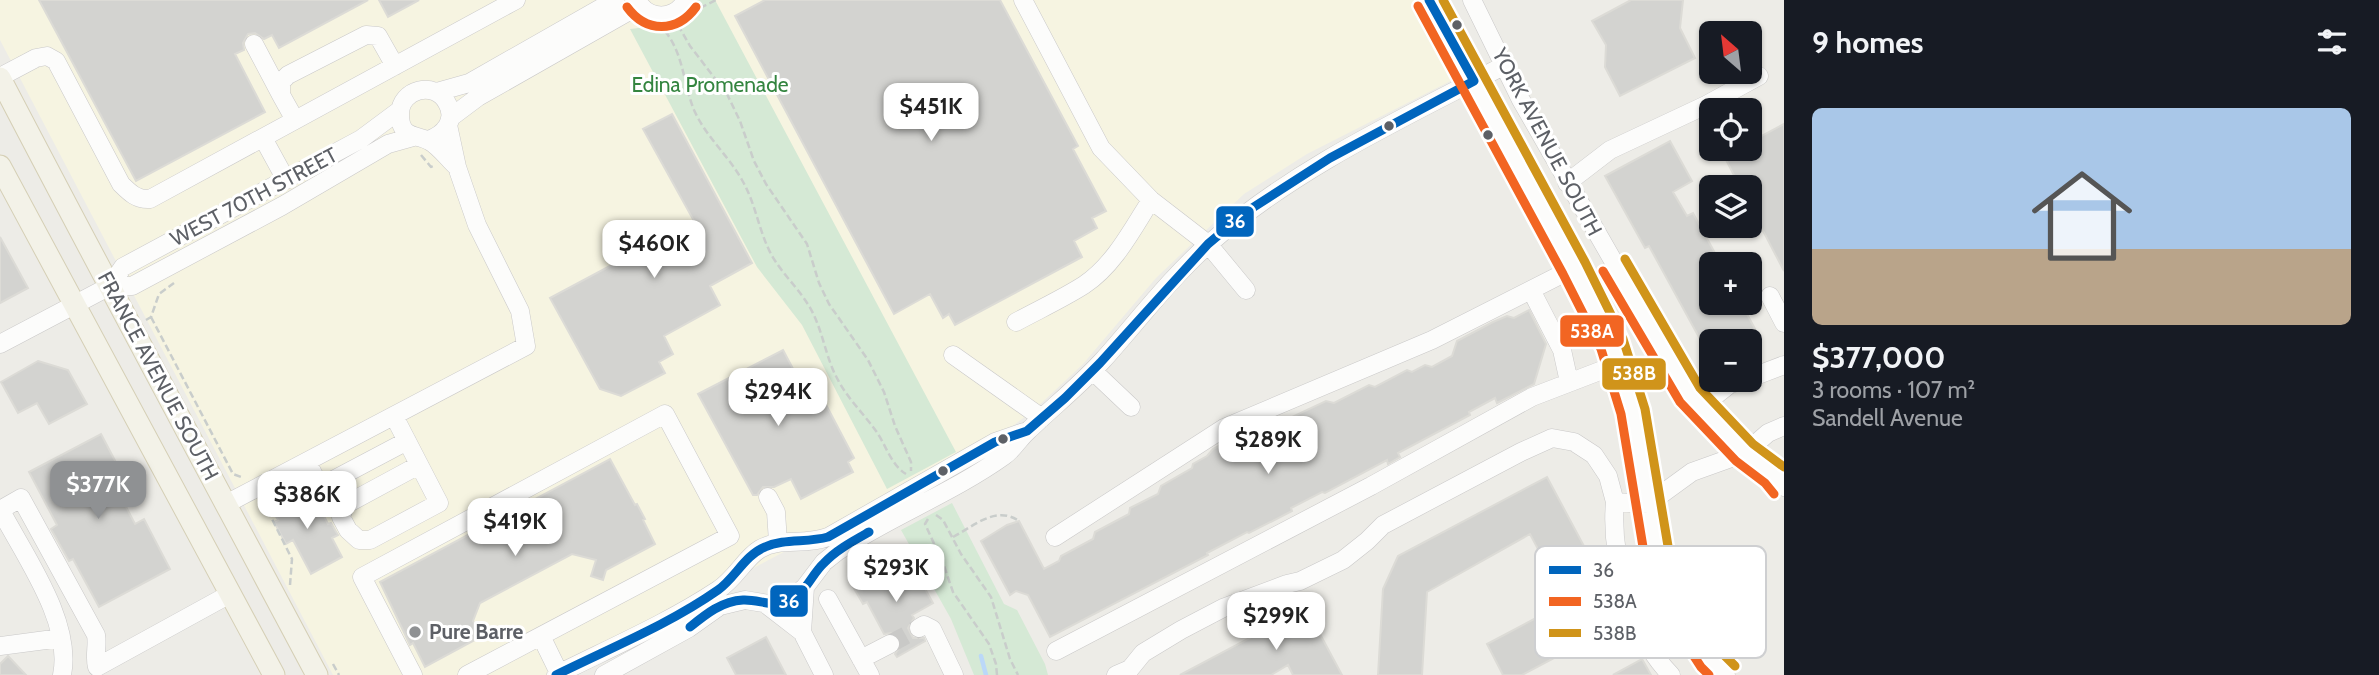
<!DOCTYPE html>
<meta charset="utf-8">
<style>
body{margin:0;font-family:Cabin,sans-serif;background:#242831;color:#f1f3f6;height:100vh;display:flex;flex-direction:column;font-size:26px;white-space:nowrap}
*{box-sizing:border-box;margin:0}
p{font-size:23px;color:#9ea1a6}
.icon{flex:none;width:38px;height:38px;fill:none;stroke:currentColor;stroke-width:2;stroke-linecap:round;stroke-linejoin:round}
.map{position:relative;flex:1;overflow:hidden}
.panel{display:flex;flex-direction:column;background:#171b24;width:595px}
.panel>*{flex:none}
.needle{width:46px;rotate:332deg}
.controls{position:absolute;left:1699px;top:21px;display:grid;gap:14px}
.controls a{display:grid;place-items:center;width:63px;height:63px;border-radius:10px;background:#171b24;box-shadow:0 2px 5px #0004;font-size:35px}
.price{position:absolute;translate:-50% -60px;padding:0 16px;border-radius:14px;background:#fff;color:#222;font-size:23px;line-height:46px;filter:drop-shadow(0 2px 4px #0008)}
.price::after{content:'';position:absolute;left:50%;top:42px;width:21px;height:16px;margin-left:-10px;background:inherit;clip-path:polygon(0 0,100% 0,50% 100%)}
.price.active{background:#8f9193;color:#fff}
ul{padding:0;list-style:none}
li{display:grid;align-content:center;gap:14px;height:371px;padding:0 28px}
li+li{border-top:2px solid #363941}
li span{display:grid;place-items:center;height:217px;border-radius:10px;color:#555}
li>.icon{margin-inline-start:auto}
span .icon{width:126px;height:126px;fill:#fffc;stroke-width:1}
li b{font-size:30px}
h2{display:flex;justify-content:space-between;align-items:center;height:84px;padding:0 28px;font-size:30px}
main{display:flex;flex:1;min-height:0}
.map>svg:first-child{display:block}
</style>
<main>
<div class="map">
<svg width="1784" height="675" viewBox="0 0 1784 675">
<rect width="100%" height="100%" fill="#edece7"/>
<path fill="#f6f4e1" d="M0 0H1440L1476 68 1307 154 1244 194 1156 278 1083 364 1034 410 989 444 550 675H333L0 40Z"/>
<path fill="#d5e9d5" d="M696 0H715L956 452 887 489 802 325 757 267 630 29C656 26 680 22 696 0Z
M952 503 1004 604 1017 610 1045 664 1048 675H974L951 619 901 530Z"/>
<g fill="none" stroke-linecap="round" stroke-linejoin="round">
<path stroke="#bbd8f8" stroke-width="4.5" d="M981 656 986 675"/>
</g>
<path fill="#d3d3d0" stroke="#dcdbd6" stroke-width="2" d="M39 0H368L279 48 272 35 264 39 255 33 248 34 243 43 244 50 235 54 265 112 136 181Z
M379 0H419L388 17Z
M765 0H1000L1078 146 1073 149 1106 211 1092 218 1097 228 1074 241 1082 257 955 325 949 314 943 318 930 294 894 314 735 16Z
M1631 0H1683L1680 28 1695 58 1620 96 1605 67 1606 45 1592 21Z
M672 114 752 263 710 286 720 305 664 336 673 354 659 362 665 373 621 396 600 389 550 298 694 221 643 129Z
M1784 124V271L1750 206V187H1740L1724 156 1737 149H1750V142Z
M1670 141 1692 181 1673 192 1687 216 1693 213 1721 264H1712V303H1741L1760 338 1753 341H1712V361L1649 246 1645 248 1605 176Z
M0 237 28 288 0 303Z
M1529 310 1546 344 1534 384 1497 403 1495 398 1469 412 1470 415 1398 453 1400 457 1388 464 1387 460 1325 493 1322 492 1291 508 1292 511 1249 533 1247 532 1207 553 1208 555 1050 637 1028 595 1016 591 1010 595 981 541 1007 525 1019 521 1044 569 1059 561 1061 556 1093 539 1095 532 1129 514 1130 508 1158 494 1161 486 1192 468 1193 464 1207 456 1213 449 1237 436 1242 438 1257 430 1262 431 1326 401 1334 403 1369 385 1375 387 1407 370 1412 372 1425 365 1432 367 1452 356 1457 341 1493 322 1507 316 1514 318Z
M783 350 800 382 811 376 854 458 848 462 853 472 801 499 791 479 774 487H763L757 495H753L698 394Z
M38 361 68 370 87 404 49 424 37 403 18 413 1 382Z
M101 434 131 491 121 497 135 524 144 519 170 569 99 607 73 559 69 561 51 529 57 525 29 472Z
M610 459 635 505 637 504 645 519 643 520 655 544 606 570 603 580 591 576 596 560 572 554 480 603 473 621 482 636 425 667 413 643 410 645 380 582Z
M1547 477 1624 621 1522 675H1503L1487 644 1566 602 1530 534 1427 592 1422 675H1378L1383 589 1398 556Z
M297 494 302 501 314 496 328 524 331 523 338 535 332 538 342 557 311 574 293 540 286 544 274 522 278 520 270 506 280 500 282 503Z
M912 565 933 603 912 615 914 618 908 628 913 638H924L925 641 897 657 895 654 901 645 900 638 891 633 884 634 867 602 863 604 852 585 870 575 873 582 888 574 890 577Z
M1306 608 1342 675H1293L1288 665 1271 675H1180Z
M766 637 786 675H736L727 658Z
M8 656 26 675H0V664Z
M1642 659 1651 675H1613Z"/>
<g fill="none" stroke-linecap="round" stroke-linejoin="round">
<path stroke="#c9c9c7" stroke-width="18" stroke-dasharray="18 9" stroke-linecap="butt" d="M890 644 919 628"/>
<defs>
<path id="minor" d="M637 0C648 21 675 20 686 0
M1023 0 1101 148 1151 200 1208 244 1246 290
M1429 0 1574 268 1612 344 1633 411 1657 555 1675 605 1711 660 1726 675
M1472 0 1521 100 1690 395 1745 453 1774 474 1784 487
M254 44 281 95
M0 77 36 58 47 56 56 61 121 184C130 193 137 200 150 199L516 0
M437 92 469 83 615 0
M450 118 478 97 640 5
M295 120 281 95V82L288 75 366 35 378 36 395 66
M263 138 286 180
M428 140C444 135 457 120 447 103 435 80 400 89 400 114 400 139 416 134 429 141 439 146 448 159 457 167
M1567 183 1610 150 1706 105 1759 76
M110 286H132L282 206 388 144 413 137
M1531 290 1562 350 1569 382
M1770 296 1784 323
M1016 322C1038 310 1062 299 1084 285 1114 265 1132 230 1151 200
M0 344 110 286 123 267 361 139 400 110
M953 355 1042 418
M1093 371 1131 407
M1750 378 1784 365
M1701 407 1730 384 1744 380
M394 416 439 503 370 540H359L348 530 341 517 345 505 419 465
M307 462 320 487 407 441
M768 497 776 512 778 542
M1615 502C1610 556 1632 636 1671 675
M226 504 526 346 520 311 477 225 457 167 448 125
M1648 504 1692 472 1745 453 1768 433 1784 426
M0 509C24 555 73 622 62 675
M0 510 21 498 96 635C98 646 94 656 97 667L230 594
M1055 537 1224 428 1432 340 1574 268
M828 599 870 675
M767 605 802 632 805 587
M919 628 924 625 932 629 954 675
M802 632 824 675
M541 636 560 675
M0 646 61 638
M1056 651 1371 486 1532 397 1618 364
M861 659 890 644
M413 675 362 577 665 414 730 536 467 675
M556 675C610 648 668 623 718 590 736 578 745 558 760 549 780 537 804 546 828 537L995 442 1024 432
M604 675 689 628 720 606 745 600 775 605 791 599 805 587 824 562 838 551C891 516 952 493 1004 456 1014 449 1020 437 1030 429 1054 406 1080 385 1103 360 1138 321 1171 277 1210 243 1296 167 1404 118 1505 65
M1116 675 1130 669 1143 653 1181 630 1223 608 1287 584 1300 581 1343 560 1367 541 1383 525 1521 452 1552 438 1574 442 1594 455 1608 476 1615 502 1648 504"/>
<path id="major" d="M0 78C104 278 211 476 317 675
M0 166 274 675"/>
</defs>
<use href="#minor" stroke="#c9c8c8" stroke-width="19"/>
<use href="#major" stroke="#d5cfb5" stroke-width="23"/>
<path stroke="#c9cdcb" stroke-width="2.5" stroke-dasharray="7 3.5" stroke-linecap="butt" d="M700 8 716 0
M678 25 690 46 727 94 740 121 754 161 766 184 807 244 819 283 829 304 868 360 884 392 895 426 911 462V471
M665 31C684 55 683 83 694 110 706 137 728 155 742 180 755 202 758 227 769 250 779 271 797 286 809 306 823 329 825 357 838 380 848 399 864 414 876 431 886 445 891 465 906 474
M421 155 431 167 433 166
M151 317 233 474 241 477
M146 320 151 317 159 294 174 283
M263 501 292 559 290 585
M936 515 943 520 961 554 991 597 1010 659 1018 675
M928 519 925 524 943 563 953 592 989 644 996 664 997 675
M953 537C974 526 996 505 1019 521
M333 664 339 675"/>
<use href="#minor" stroke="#fcfcfb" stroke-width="18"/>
<use href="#major" stroke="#f3f2e8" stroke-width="21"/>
<defs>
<path id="bus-1" d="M1429 0 1474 81
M690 627C706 614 722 601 743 600 759 599 776 609 791 600 806 592 812 574 824 563 836 550 853 541 869 532
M556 675C610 648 668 625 718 590 735 578 745 555 765 547 784 538 807 543 828 537L995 442 1027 431 1065 398 1100 363 1208 244 1246 212 1330 158 1474 81"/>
<path id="bus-2" d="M1418 6 1563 274 1601 349 1621 414 1645 559 1664 610 1701 667 1709 675
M627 7C646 33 677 33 696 7
M1603 271 1680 402 1736 461 1765 483 1774 494"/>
<path id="bus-3" d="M1443 0 1585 262 1623 339 1645 409 1669 552 1686 599 1721 652 1735 666
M1625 259 1700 388 1753 444 1784 467"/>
</defs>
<use href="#bus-1" stroke="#fff" stroke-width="14"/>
<use href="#bus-2" stroke="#fff" stroke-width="14"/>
<use href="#bus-3" stroke="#fff" stroke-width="14"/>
<use href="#bus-1" stroke="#0065bd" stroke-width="9"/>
<use href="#bus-2" stroke="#f26522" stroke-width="9"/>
<use href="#bus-3" stroke="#d0941a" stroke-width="9"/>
</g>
<g fill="#5d6066" stroke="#fff" stroke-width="2.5">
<circle cx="1457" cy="25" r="6"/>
<circle cx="1389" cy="126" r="6"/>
<circle cx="1488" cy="135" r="6"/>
<circle cx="1003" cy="439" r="6"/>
<circle cx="943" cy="471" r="6"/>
</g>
<circle fill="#8f9193" stroke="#fff" stroke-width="2.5" cx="415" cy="632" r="7"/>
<g text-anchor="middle" stroke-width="6" stroke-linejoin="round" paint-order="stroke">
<g font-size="21" fill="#348540" stroke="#fff">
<text x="710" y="92">Edina Promenade</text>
</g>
<g font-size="21" fill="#5d6066" stroke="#fff">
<text transform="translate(1547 142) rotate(62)" y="7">YORK AVENUE SOUTH</text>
<text transform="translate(254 197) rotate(-28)" y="7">WEST 70TH STREET</text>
<text transform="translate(158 376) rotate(62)" y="7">FRANCE AVENUE SOUTH</text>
</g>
<g font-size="21" font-weight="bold" fill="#5d6066" stroke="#fff" text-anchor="start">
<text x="429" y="639">Pure Barre</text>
</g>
</g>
<rect x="1535" y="546" width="231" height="112" rx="10" fill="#fff" stroke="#cecfd1" stroke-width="2"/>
<rect x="1549" y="566" width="32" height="8" fill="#0065bd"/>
<rect x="1549" y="597" width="32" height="9" fill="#f26522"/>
<rect x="1549" y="629" width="32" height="8" fill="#d0941a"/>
<g font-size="19" fill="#5d6066">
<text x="1593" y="577">36</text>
<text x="1593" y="608">538A</text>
<text x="1593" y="640">538B</text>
</g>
<g stroke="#fff" stroke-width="2.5">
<rect x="1215" y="205" width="40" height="33" rx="7" fill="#0065bd"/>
<rect x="1559" y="314" width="66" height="34" rx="7" fill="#f26522"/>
<rect x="1601" y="357" width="66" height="34" rx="7" fill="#d0941a"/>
<rect x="769" y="584" width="40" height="34" rx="7" fill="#0065bd"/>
</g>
<g font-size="19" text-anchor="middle" font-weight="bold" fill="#fff">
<text x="1235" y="228">36</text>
<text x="1592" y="338">538A</text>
<text x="1634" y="380">538B</text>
<text x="789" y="608">36</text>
</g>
</svg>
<div class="controls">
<a><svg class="needle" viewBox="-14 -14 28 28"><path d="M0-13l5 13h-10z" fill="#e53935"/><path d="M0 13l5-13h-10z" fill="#9ea1a6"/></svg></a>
<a><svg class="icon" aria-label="locate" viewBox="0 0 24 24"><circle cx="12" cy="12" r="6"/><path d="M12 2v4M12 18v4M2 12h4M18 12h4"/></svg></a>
<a><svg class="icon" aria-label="layers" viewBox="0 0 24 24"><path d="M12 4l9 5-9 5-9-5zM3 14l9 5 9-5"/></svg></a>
<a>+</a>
<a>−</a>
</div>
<b class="price" style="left:931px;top:143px">$451K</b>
<b class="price" style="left:654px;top:280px">$460K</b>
<b class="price" style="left:778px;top:428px">$294K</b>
<b class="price" style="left:1268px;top:476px">$289K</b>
<b class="price active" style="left:98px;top:521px">$377K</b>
<b class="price" style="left:307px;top:531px">$386K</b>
<b class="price" style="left:515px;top:558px">$419K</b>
<b class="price" style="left:896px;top:604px">$293K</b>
<b class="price" style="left:1276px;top:652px">$299K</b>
</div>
<section class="panel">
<h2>9 homes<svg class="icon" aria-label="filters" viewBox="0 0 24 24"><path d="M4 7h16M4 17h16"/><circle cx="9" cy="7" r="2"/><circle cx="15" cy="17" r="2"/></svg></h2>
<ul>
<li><span style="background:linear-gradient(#a9c7e8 65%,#b9a48a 0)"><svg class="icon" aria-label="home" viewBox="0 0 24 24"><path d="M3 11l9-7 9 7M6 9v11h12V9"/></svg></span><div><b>$377,000</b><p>3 rooms · 107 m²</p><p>Sandell Avenue</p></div></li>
</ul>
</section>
</main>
